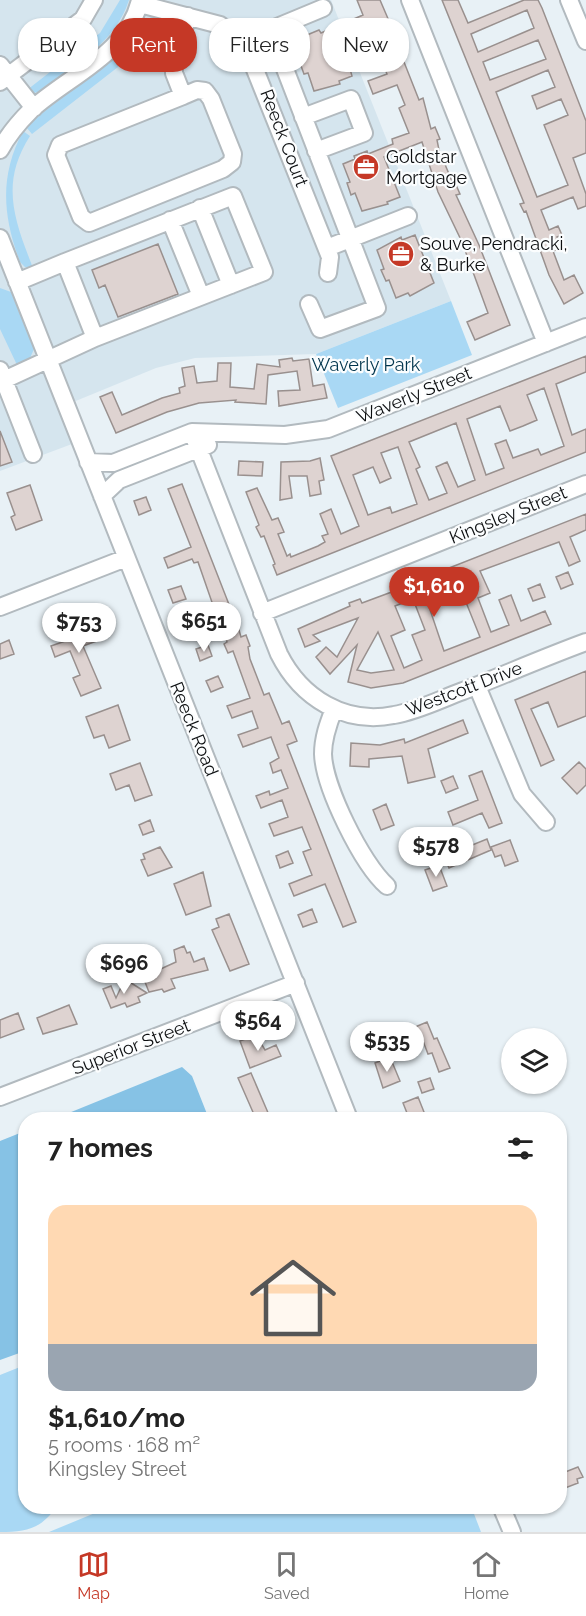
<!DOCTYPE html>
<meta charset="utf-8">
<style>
body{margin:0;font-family:Raleway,sans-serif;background:#f2f2f2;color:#222;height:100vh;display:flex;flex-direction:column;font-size:22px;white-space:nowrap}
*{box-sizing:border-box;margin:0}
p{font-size:20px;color:#767676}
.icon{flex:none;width:33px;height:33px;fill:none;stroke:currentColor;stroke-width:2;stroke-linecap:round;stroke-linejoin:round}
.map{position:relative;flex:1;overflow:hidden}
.details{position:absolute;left:18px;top:1112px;width:549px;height:402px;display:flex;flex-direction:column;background:#fff;border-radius:24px;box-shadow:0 2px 4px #0004}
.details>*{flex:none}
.top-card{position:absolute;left:18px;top:18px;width:550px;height:54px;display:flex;gap:12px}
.controls{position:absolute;left:501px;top:1028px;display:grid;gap:12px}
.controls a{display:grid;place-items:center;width:66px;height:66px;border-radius:50%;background:#fff;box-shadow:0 2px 4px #0004;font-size:30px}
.price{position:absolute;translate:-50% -51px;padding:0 14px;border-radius:21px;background:#fff;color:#222;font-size:20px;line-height:39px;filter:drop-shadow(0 2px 3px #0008)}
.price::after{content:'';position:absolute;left:50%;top:36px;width:18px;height:14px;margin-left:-9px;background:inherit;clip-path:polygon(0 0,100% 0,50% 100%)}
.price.current{background:#c53826;color:#fff}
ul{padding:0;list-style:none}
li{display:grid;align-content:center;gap:12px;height:318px;padding:0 30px}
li+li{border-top:2px solid #e0e0e0}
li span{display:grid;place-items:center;height:186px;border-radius:18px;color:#555}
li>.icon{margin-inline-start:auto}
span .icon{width:108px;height:108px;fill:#fffc;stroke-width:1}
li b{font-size:26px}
h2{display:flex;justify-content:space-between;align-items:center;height:72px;padding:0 30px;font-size:26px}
.chip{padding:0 21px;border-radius:24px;background:#fff;box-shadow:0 2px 4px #0004;font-size:21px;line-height:54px}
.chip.current{background:#c53826;color:#fff}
.menu{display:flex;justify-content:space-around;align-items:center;height:84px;border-top:2px solid #e0e0e0;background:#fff;font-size:16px;color:#767676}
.menu a{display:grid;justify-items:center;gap:3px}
.menu .current{color:#c53826}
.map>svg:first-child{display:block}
</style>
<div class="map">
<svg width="586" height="1532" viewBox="0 0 586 1532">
<rect width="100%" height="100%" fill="#e8f1f6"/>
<path fill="#d5e5ee" d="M0 0H331L451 301 316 354 195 358 156 368 66 405 80 441 0 471Z"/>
<path fill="#a9d8f4" d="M120 0H129C115 44 73 66 38 92L34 93 27 90 100 33Z
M156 15 145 37 127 60 32 134 26 127 37 117 119 54 143 21Z
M23 131 30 136C0 183 14 219 33 268L25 267 20 262C2 214 0 175 23 131Z
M0 288 11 292 34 349 30 358 17 365 0 329Z
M451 301 472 355 338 408 316 354Z
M25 1365 26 1506H57C41 1529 27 1532 0 1532V1375Z
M112 1506H471L481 1532H49Z"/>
<path fill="#86c2e5" d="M182 1067 192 1076 209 1119H54Z
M25 1131V1351L0 1360V1141Z"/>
<path fill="#ded3d1" stroke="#99908e" stroke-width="1.5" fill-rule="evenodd" d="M357 0H380L398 42 400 41 404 51 401 52 404 62 419 100 423 98 431 129 435 127 440 139 437 140 439 150 454 186 456 185 460 194 456 195 479 245 510 325 475 340 467 322 488 313 462 242 438 192 422 142 384 157 400 197 387 202 388 204 362 211 355 193 351 195 347 183 350 182 343 164 355 159 354 156 367 151 368 154 393 144 392 139 409 133 399 108 405 105 397 85 373 94 368 81 387 74 380 57 350 69 352 76 339 81 340 84 314 91 308 73 304 74 300 63 303 61 295 43 308 38 307 35 319 30 321 33 363 15ZM375 25 382 42 345 57 338 39Z
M442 0H458L468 23 524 0H538L542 8 586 121V153L573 158 586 194V206L578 209 573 197 541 210 549 230 558 226 562 235 557 237 561 248 553 251 564 280 574 275 583 293 564 304 549 275 526 211 524 212 520 204 524 203ZM527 10 534 28 478 52 471 34ZM538 40 546 59 490 80 483 62ZM548 70 555 87 532 96 537 109 561 99 568 115 544 125 568 185 537 197 496 92Z
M415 235 434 283 410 296 408 293 396 298 389 280 386 281 381 270 384 269 377 250 401 237 402 240Z
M158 244 178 294 118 317 105 285 99 288 92 270Z
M586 356V372L556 384 572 435 586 429V452L277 575 273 565 275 564 264 536 261 537 256 527 259 525 246 492 257 488 272 520 278 518 284 532 278 534 287 556 290 554 291 557 318 546 325 542 322 536 328 534 320 514 331 509 341 534 359 526 331 456ZM544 388 564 446 541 455 538 449 513 458 506 440 495 444 504 468 486 475 467 419 500 406 510 431 523 426 537 420 527 395ZM456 423 475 480 458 487 447 462 436 467 447 493 429 500 416 469 420 467 409 442ZM398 447 417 504 392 513 390 507 368 515 353 475 373 467 380 483 391 478 381 453Z
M292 358 293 361 309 359 313 386 324 384 327 398 279 406 278 391 300 390 297 371 268 375 266 404 235 402 236 400 199 403 167 412 116 433 100 397 112 392 122 415 162 398 180 393 179 388 185 386 182 368 194 366 197 383 217 381 218 363H231L230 387 254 389 257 364 280 367 279 360Z
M0 431 12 462 0 466Z
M320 458 324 480 319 481 321 494 310 496 307 476H289L292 498 280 500 281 462 310 461Z
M239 461 263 462 262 476 238 475Z
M182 484 230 607 232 606 241 637 246 635 250 646 248 647 250 659 264 695 269 693 282 724 289 721 297 741 287 745 356 922 343 927 325 884 294 896 289 884 312 875 303 852 311 849 310 847 302 827 274 836 269 824 288 817 282 800 261 808 256 796 269 791 270 795 288 788 281 770 273 773 270 763 279 758 271 737 243 747 238 735 258 728 252 711 232 718 227 706 250 698 233 651 228 653 224 644 227 642 221 626 215 628 212 622 195 629 191 617 214 608 198 562 194 563 192 559 168 568 164 558 191 547 168 489Z
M30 485 42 520 16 530 11 517 15 515 7 493Z
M146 497 151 510 139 515 134 501Z
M586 514V530L570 537 580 561 569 566 559 542 480 571 490 593 478 598 491 632 509 625 499 600 511 595 521 621 545 611 551 624 403 683 371 688 348 682 357 645 330 674 316 657 326 647 337 657 358 618 313 635 320 641 305 647 298 629 350 606 349 603 360 599 362 603 440 574 439 572ZM457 580 480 637 444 651 425 595ZM413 599 425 630 412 635 422 660 404 668 391 636 405 630 395 606ZM378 632 394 670 371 673 357 670Z
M568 572 573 584 561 589 556 577Z
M540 584 545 597 533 601 528 589Z
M181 586 186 599 173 603 168 590Z
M72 616 81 634 97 628 102 639 83 646 101 688 81 696 73 678 80 675 70 651 55 657 51 646 68 640 60 620Z
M9 640 14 654 0 659V644Z
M208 645 212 656 200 661 196 649Z
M586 671V716L558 727 548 702 531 709 554 760 541 766 515 700Z
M218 676 223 687 211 692 206 681Z
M118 705 130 740 109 748 104 735 94 738 86 717Z
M463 720 468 733 428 749 435 777 408 783 402 756 369 759V767L350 766 351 743 380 745 404 739 405 743Z
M579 762 586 769V785L577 794 562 778Z
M140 763 152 795 135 801 129 785 116 790 110 774Z
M482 771 502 823 489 828 482 813 453 825 448 812 478 800 469 776Z
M453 776 458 788 446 793 441 781Z
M386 804 394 825 381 830 373 810Z
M150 820 154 831 143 835 139 825Z
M410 831 426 845 417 856 401 842Z
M450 837 455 852 487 839 491 850 449 868 438 842Z
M510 840 518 861 505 866 501 855 495 857 491 847Z
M160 847 172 867 148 876 141 860 145 859 143 854Z
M288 851 293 863 280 868 276 856Z
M439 865 447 886 433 891 425 870Z
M203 872 211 906 186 915 174 884Z
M312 909 317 922 303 927 298 915Z
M229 914 249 964 230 971 212 930 219 927 216 919Z
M184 946 187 953 190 952 194 962 204 958 208 970 171 979 175 988 164 992 162 989 149 992 143 977 176 962 174 950Z
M128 981 147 993 138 997 140 1002 127 1007 125 1003 111 1008 103 989 111 986 116 998 123 983Z
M69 1005 77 1024 43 1034 37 1018Z
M18 1013 24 1029 0 1038V1020Z
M427 1022 434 1039 437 1038 450 1068 439 1072 432 1053 428 1054 423 1041 413 1045 408 1030Z
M256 1035 265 1050 276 1045 281 1056 250 1068 240 1041Z
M390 1057 400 1081 383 1088 375 1063Z
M251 1073 269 1115 259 1119H256L238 1078Z
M430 1078 434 1089 422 1093 418 1082Z
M418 1097 424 1112 409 1118 403 1103Z
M578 1467 583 1477 577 1479 578 1483 560 1490V1474Z"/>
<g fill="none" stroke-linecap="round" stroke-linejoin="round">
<defs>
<path id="minor" d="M410 0 546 343
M569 0 586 41
M140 4 220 25 244 42 330 257 328 273
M0 65 34 108
M0 82 83 19 94 0
M183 96 60 145 56 155 81 217 89 223 223 169 232 162 233 154 211 99 205 91 197 90 183 96 174 73V63L188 16
M303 117 351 99 364 133 316 151
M0 150C8 135 19 122 31 110 68 76 128 54 140 0
M200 208 231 285
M170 220 201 296
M0 238 349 1119
M327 248 408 216
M65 262 233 196 264 272 95 338
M309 304 320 329 377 308 270 30 323 8
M0 370 33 454
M4 380 95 338 65 262 17 282
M192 432 279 654C301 698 345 725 394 715 418 711 441 699 463 691 504 675 545 657 586 642
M88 462 113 463 192 432 285 435 328 429 586 327
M102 496 119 480 208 445
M0 607 126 558
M262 613 586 484
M477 686 522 794 546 822
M334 709C328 724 323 738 323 754 324 787 362 864 387 886
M0 1097 296 983
M501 1506 512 1532"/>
</defs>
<use href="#minor" stroke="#b2babf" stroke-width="20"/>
<use href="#minor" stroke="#fff" stroke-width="16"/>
</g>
<defs>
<symbol id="office-disc" viewBox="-11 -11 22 22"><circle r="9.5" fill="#c53826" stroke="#fbfdfe"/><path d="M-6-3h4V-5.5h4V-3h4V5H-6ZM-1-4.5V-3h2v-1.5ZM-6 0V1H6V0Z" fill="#fff"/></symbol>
</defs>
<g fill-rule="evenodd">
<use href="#office-disc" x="351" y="152" width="30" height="30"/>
<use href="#office-disc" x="386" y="239" width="30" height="30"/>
</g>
<g text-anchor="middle" stroke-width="4.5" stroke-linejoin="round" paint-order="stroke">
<g font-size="18" fill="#0c0e10" stroke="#fbfdfe">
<text transform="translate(284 138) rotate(69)" y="6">Reeck Court</text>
<text transform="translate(414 395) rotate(-22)" y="6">Waverly Street</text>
<text transform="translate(508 515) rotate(-22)" y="6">Kingsley Street</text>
<text transform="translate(464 689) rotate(-21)" y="6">Westcott Drive</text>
<text transform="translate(194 729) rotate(68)" y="6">Reeck Road</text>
<text transform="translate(131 1047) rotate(-21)" y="6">Superior Street</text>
</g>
<g font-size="18" fill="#0c0e10" stroke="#fbfdfe" text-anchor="start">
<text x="386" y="163">Goldstar<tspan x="386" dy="21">Mortgage</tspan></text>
<text x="420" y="250">Souve, Pendracki,<tspan x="420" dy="21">&amp; Burke</tspan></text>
</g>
<g font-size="18" fill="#00354d" stroke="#fbfdfe">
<text x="366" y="371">Waverly Park</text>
</g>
</g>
</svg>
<div class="controls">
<a><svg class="icon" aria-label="layers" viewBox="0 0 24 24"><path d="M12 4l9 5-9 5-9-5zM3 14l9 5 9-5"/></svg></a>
</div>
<b class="price current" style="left:434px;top:618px">$1,610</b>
<b class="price" style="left:204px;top:653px">$651</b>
<b class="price" style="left:79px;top:654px">$753</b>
<b class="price" style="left:436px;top:878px">$578</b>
<b class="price" style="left:124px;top:995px">$696</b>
<b class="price" style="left:258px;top:1052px">$564</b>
<b class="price" style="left:387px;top:1073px">$535</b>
<div class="top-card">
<a class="chip">Buy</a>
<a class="chip current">Rent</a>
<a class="chip">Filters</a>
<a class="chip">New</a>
</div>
<section class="details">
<h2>7 homes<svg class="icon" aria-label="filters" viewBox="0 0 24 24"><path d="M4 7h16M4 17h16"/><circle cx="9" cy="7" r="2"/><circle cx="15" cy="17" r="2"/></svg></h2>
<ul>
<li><span style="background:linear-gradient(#ffd9b3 75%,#9aa5b1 0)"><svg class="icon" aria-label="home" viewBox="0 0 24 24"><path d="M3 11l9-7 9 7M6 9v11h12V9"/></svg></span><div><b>$1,610/mo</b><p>5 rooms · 168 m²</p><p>Kingsley Street</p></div></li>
</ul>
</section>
</div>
<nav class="menu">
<a class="current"><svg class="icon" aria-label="map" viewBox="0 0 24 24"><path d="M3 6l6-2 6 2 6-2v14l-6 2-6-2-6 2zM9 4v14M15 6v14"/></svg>Map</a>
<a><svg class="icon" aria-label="saved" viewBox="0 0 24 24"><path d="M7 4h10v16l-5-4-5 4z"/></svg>Saved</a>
<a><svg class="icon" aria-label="home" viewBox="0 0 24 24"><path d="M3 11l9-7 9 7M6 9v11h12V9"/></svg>Home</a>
</nav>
